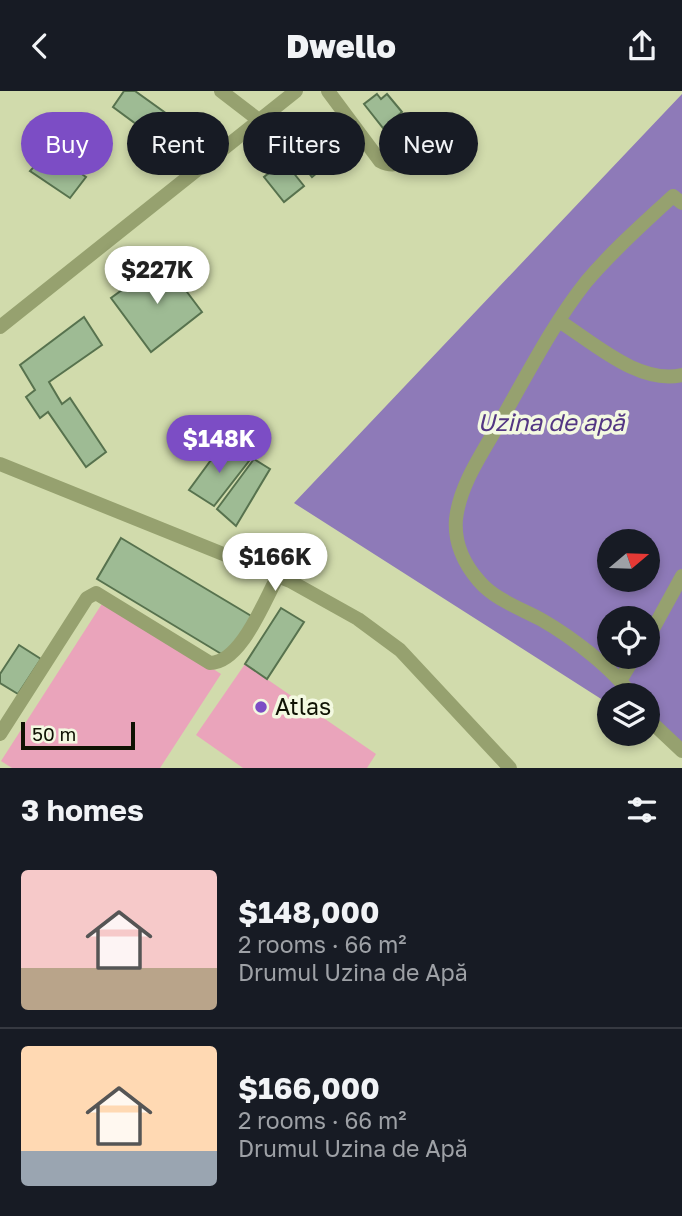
<!DOCTYPE html>
<meta charset="utf-8">
<style>
body{margin:0;font-family:"Golos Text",sans-serif;background:#242831;color:#f1f3f6;height:100vh;display:flex;flex-direction:column;font-size:26px;white-space:nowrap}
*{box-sizing:border-box;margin:0}
p{font-size:23px;color:#9ea1a6}
.icon{flex:none;width:38px;height:38px;fill:none;stroke:currentColor;stroke-width:2;stroke-linecap:round;stroke-linejoin:round}
.map{position:relative;height:677px;overflow:hidden}
.details{display:flex;flex-direction:column;background:#171b24;flex:1}
.details>*{flex:none}
.guide{position:absolute;left:21px;top:21px;width:640px;height:63px;display:flex;gap:14px}
.needle{width:46px;rotate:71deg}
.controls{position:absolute;left:597px;top:438px;display:grid;gap:14px}
.controls a{display:grid;place-items:center;width:63px;height:63px;border-radius:50%;background:#171b24;box-shadow:0 4px 10px #0003;font-size:35px}
.scale{position:absolute;left:21px;bottom:18px;width:114px;box-sizing:border-box;padding-left:7px;border:4px solid #0f1203;border-top:0;font-size:19px;line-height:24px;white-space:nowrap;color:#0f1203;-webkit-text-stroke:5px #f3f9e1;paint-order:stroke}
.price{position:absolute;translate:-50% -60px;padding:0 16px;border-radius:24px;background:#fff;color:#222;font-size:23px;line-height:46px;filter:drop-shadow(0 2px 4px #0008)}
.price::after{content:'';position:absolute;left:50%;top:42px;width:21px;height:16px;margin-left:-10px;background:inherit;clip-path:polygon(0 0,100% 0,50% 100%)}
.price.selected{background:#7c4dc5;color:#fff}
ul{padding:0;list-style:none}
li{display:flex;align-items:center;gap:21px;height:175px;padding:0 21px}
li+li{border-top:2px solid #363941}
li span{display:grid;place-items:center;flex:none;width:196px;height:140px;border-radius:7px;color:#555}
li>.icon{margin-inline-start:auto}
span .icon{width:84px;height:84px;fill:#fffc;stroke-width:1}
li b{font-size:30px}
h2{display:flex;justify-content:space-between;align-items:center;height:84px;padding:0 21px;font-size:30px}
.chip{padding:0 24px;border-radius:32px;background:#171b24;box-shadow:0 4px 10px #0003;font-size:24px;line-height:63px}
.chip.selected{background:#7c4dc5;color:#fff}
header{display:flex;justify-content:space-between;align-items:center;height:91px;padding:0 21px;background:#171b24;font-size:32px;font-weight:800}
.map>svg:first-child{display:block}
</style>
<header><svg class="icon" aria-label="back" viewBox="0 0 24 24"><path d="M15 5l-7 7 7 7"/></svg>Dwello<svg class="icon" aria-label="share" viewBox="0 0 24 24"><path d="M12 15V3M7 8l5-5 5 5M5 13v7h14v-7"/></svg></header>
<div class="map">
<svg width="682" height="677" viewBox="0 0 682 677">
<rect width="100%" height="100%" fill="#d1dbac"/>
<path fill="#eaa4bb" d="M105 508 221 583 160 677H12L1 670Z
M245 573 376 663 367 677H243L196 644Z"/>
<path fill="#8e7ab8" fill-rule="evenodd" d="M682 3V659L648 637V604H609V613L294 412ZM609 450H648V488H609ZM609 527H648V565H609Z"/>
<path fill="#9ebb94" stroke="#57724e" stroke-width="2" d="M124 0H135L167 23 151 44 113 16Z
M377 3 381 8 387 3 402 21 383 37 364 13Z
M311 45 331 70 312 86 292 61Z
M48 60 86 86 70 107 30 80Z
M284 70 304 95 284 111 264 86Z
M163 169 202 221 151 261 111 207Z
M84 226 102 254 49 291 62 313 70 307 106 361 86 376 48 321 40 327 26 306 35 299 20 274Z
M222 354 249 370 214 415 189 399Z
M254 368 270 378 236 435 217 418Z
M121 447 253 526 228 567 97 488Z
M281 517 304 531 267 588 245 573Z
M19 554 41 568 18 603 0 592V583Z"/>
<g fill="none" stroke-linecap="round" stroke-linejoin="round">
<path stroke="#96a16f" stroke-width="14" d="M221 0 260 30
M328 0 380 70C397 79 406 69 419 59
M559 230C594 252 639 294 682 284
M0 236 296 0
M0 373 290 490 358 528 400 559 510 677
M648 547 682 485
M621 588 635 565
M631 604C614 578 570 545 542 529 522 518 495 509 479 490 464 473 454 451 456 428 460 393 483 361 500 331 527 284 552 234 586 191 612 160 644 132 673 105L682 112
M648 628 682 660
M0 643 87 507 96 502 210 572C241 572 264 510 278 485"/>
</g>
<circle fill="#7c4dc5" stroke="#f3f9e1" stroke-width="2.5" cx="261" cy="616" r="7"/>
<g text-anchor="middle" stroke-width="7" stroke-linejoin="round" paint-order="stroke">
<g font-size="23" fill="#0f1203" stroke="#f3f9e1" text-anchor="start">
<text x="275" y="624">Atlas</text>
</g>
<g font-size="24" font-style="italic" fill="#533683" stroke="#f3f9e1">
<text x="551" y="340">Uzina de apă</text>
</g>
</g>
</svg>
<div class="controls">
<a><svg class="needle" viewBox="-14 -14 28 28"><path d="M0-13l5 13h-10z" fill="#e53935"/><path d="M0 13l5-13h-10z" fill="#9ea1a6"/></svg></a>
<a><svg class="icon" aria-label="locate" viewBox="0 0 24 24"><circle cx="12" cy="12" r="6"/><path d="M12 2v4M12 18v4M2 12h4M18 12h4"/></svg></a>
<a><svg class="icon" aria-label="layers" viewBox="0 0 24 24"><path d="M12 4l9 5-9 5-9-5zM3 14l9 5 9-5"/></svg></a>
</div>
<div class="scale">50 m</div>
<b class="price" style="left:157px;top:215px">$227K</b>
<b class="price selected" style="left:219px;top:384px">$148K</b>
<b class="price" style="left:275px;top:502px">$166K</b>
<div class="guide">
<a class="chip selected">Buy</a>
<a class="chip">Rent</a>
<a class="chip">Filters</a>
<a class="chip">New</a>
</div>
</div>
<section class="details">
<h2>3 homes<svg class="icon" aria-label="filters" viewBox="0 0 24 24"><path d="M4 7h16M4 17h16"/><circle cx="9" cy="7" r="2"/><circle cx="15" cy="17" r="2"/></svg></h2>
<ul>
<li><span style="background:linear-gradient(#f6c9c9 70%,#b9a48a 0)"><svg class="icon" aria-label="home" viewBox="0 0 24 24"><path d="M3 11l9-7 9 7M6 9v11h12V9"/></svg></span><div><b>$148,000</b><p>2 rooms · 66 m²</p><p>Drumul Uzina de Apă</p></div></li>
<li><span style="background:linear-gradient(#ffd9b3 75%,#9aa5b1 0)"><svg class="icon" aria-label="home" viewBox="0 0 24 24"><path d="M3 11l9-7 9 7M6 9v11h12V9"/></svg></span><div><b>$166,000</b><p>2 rooms · 66 m²</p><p>Drumul Uzina de Apă</p></div></li>
</ul>
</section>
